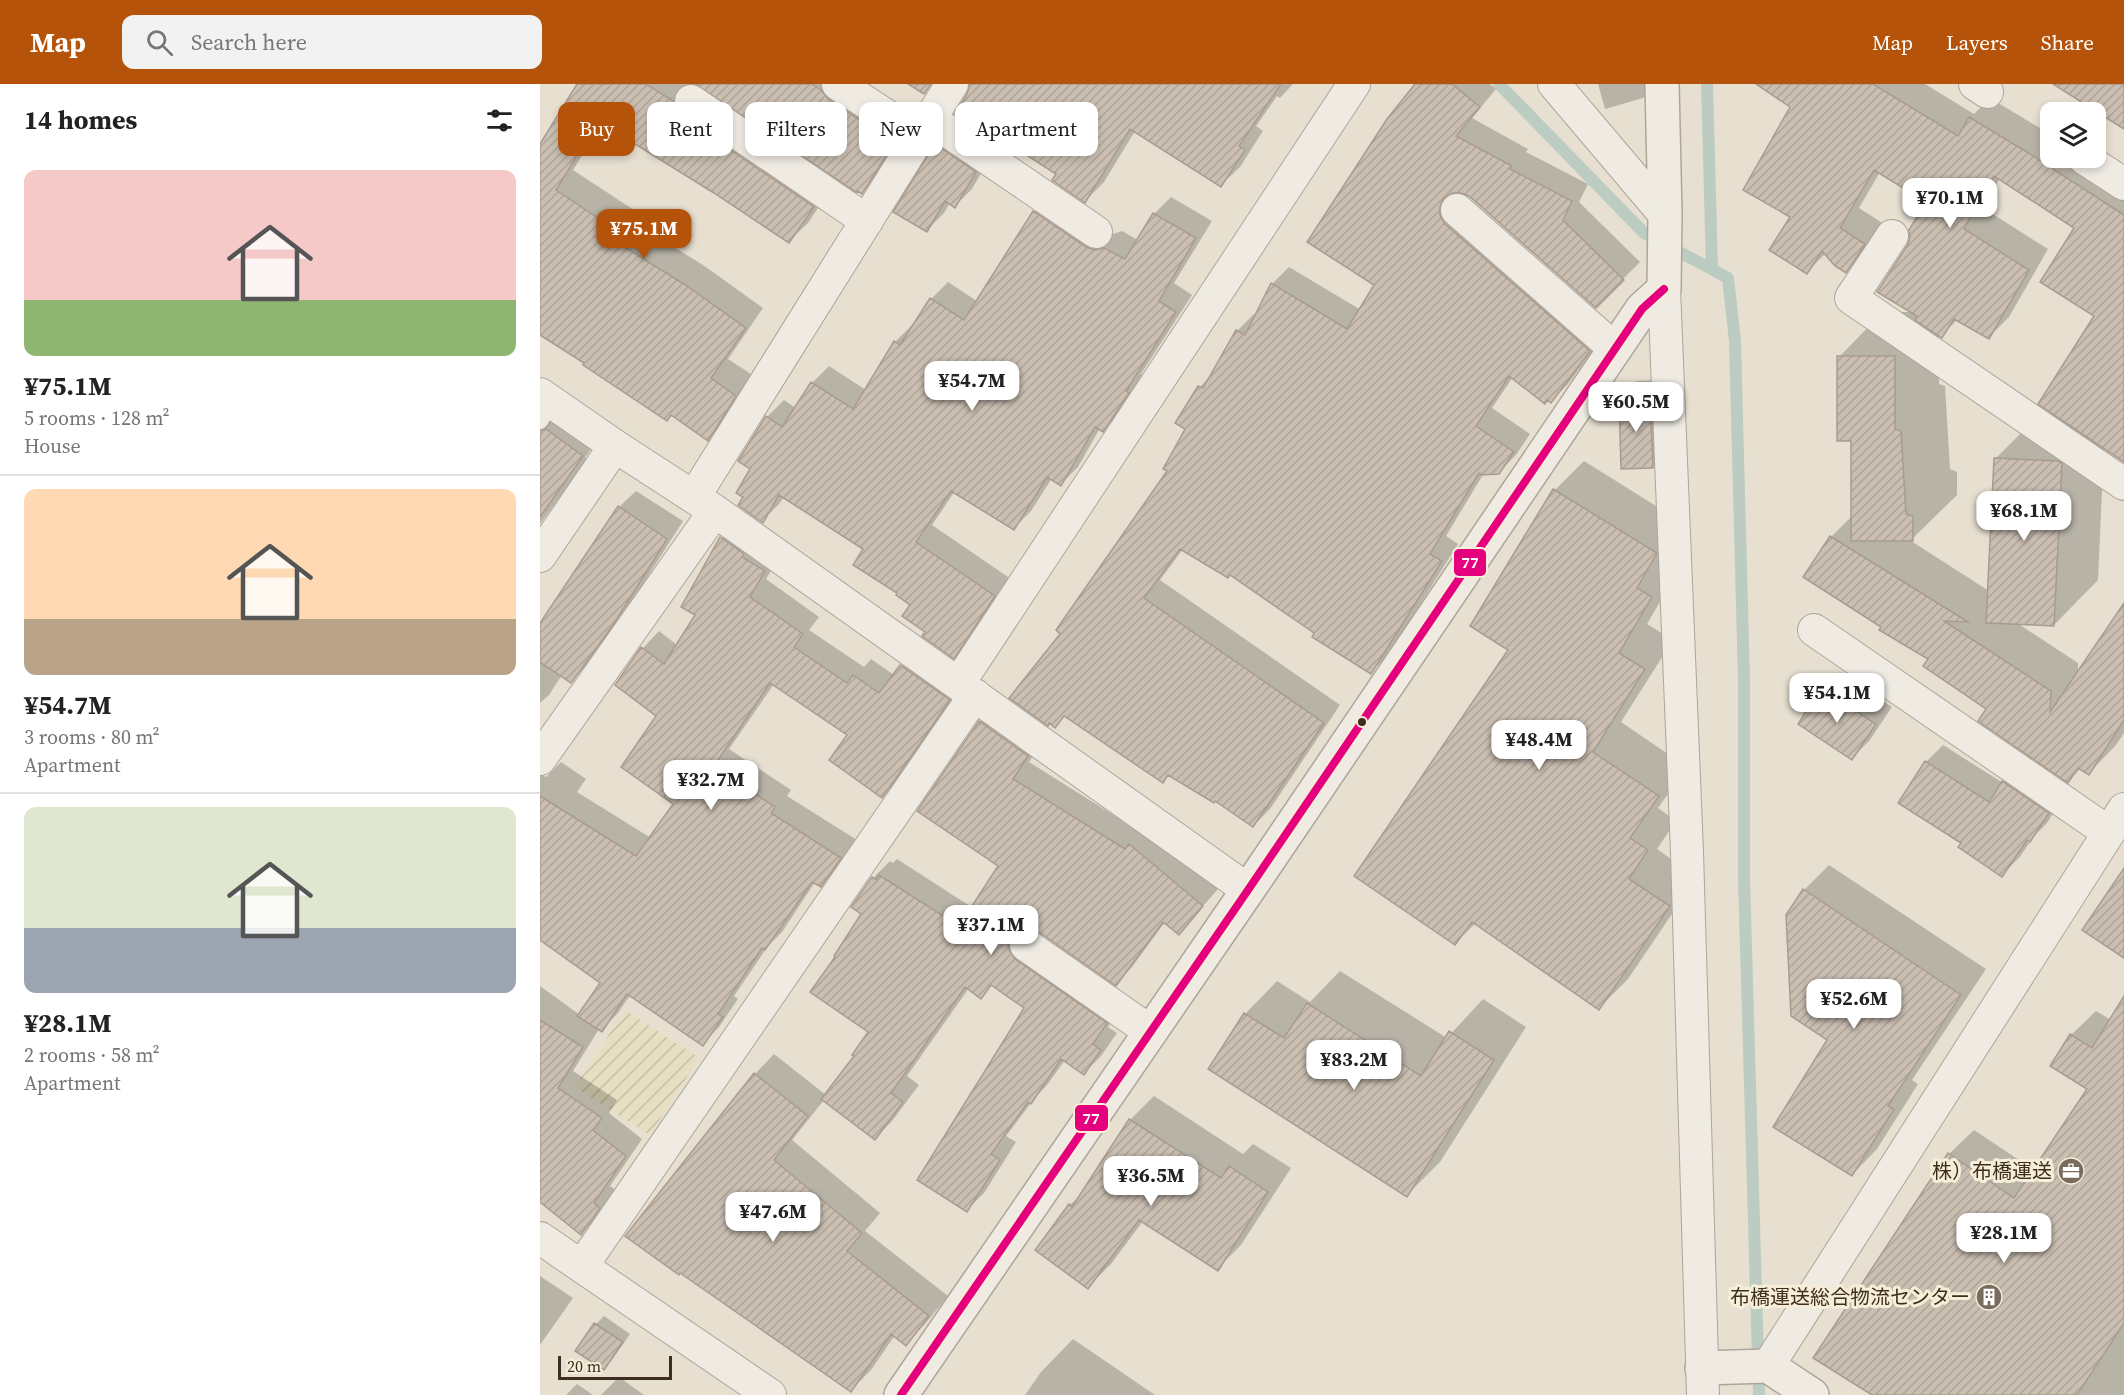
<!DOCTYPE html>
<meta charset="utf-8">
<style>
body{margin:0;font-family:"Source Serif 4","Noto Sans JP",serif;background:#f2f2f2;color:#222;height:100vh;display:flex;flex-direction:column;font-size:22px;white-space:nowrap}
*{box-sizing:border-box;margin:0}
p{font-size:20px;color:#767676}
.icon{flex:none;width:33px;height:33px;fill:none;stroke:currentColor;stroke-width:2;stroke-linecap:round;stroke-linejoin:round}
.map{position:relative;flex:1;overflow:hidden}
.side{display:flex;flex-direction:column;background:#fff;width:540px}
.side>*{flex:none}
.top-card{position:absolute;left:18px;top:18px;width:570px;height:54px;display:flex;gap:12px}
.fabs{position:absolute;left:1500px;top:18px;display:grid;gap:12px}
.fabs a{display:grid;place-items:center;width:66px;height:66px;border-radius:12px;background:#fff;box-shadow:0 3px 9px #0003;font-size:30px}
.scale{position:absolute;left:18px;bottom:15px;width:114px;box-sizing:border-box;padding-left:6px;border:3px solid #3d2e20;border-top:0;font-size:16px;line-height:21px;white-space:nowrap;color:#3d2e20;-webkit-text-stroke:4px #f7eed8;paint-order:stroke}
.price{position:absolute;translate:-50% -51px;padding:0 14px;border-radius:12px;background:#fff;color:#222;font-size:20px;line-height:39px;filter:drop-shadow(0 2px 3px #0008)}
.price::after{content:'';position:absolute;left:50%;top:36px;width:18px;height:14px;margin-left:-9px;background:inherit;clip-path:polygon(0 0,100% 0,50% 100%)}
.price.on{background:#b45309;color:#fff}
ul{padding:0;list-style:none}
li{display:grid;align-content:center;gap:12px;height:318px;padding:0 24px}
li+li{border-top:2px solid #e0e0e0}
li span{display:grid;place-items:center;height:186px;border-radius:12px;color:#555}
li>.icon{margin-inline-start:auto}
span .icon{width:108px;height:108px;fill:#fffc;stroke-width:1}
li b{font-size:26px}
h2{display:flex;justify-content:space-between;align-items:center;height:72px;padding:0 24px;font-size:26px}
.chip{padding:0 21px;border-radius:12px;background:#fff;box-shadow:0 3px 9px #0003;font-size:21px;line-height:54px}
.chip.on{background:#b45309;color:#fff}
header{display:flex;align-items:center;gap:36px;box-sizing:border-box;height:84px;padding:0 30px;background:#b45309;color:#fff}
header strong{font-size:28px}
nav{display:flex;gap:33px;margin-inline-start:auto;font-size:21px}
.search{width:420px;height:54px;background:#f2f2f2;display:flex;align-items:center;gap:15px;box-sizing:border-box;padding:0 21px;border-radius:12px;color:#767676;font-size:22px}
main{display:flex;flex:1;min-height:0}
.map>svg:first-child{display:block}
</style>
<header>
<strong>Map</strong>
<div class="search"><svg class="icon" aria-label="search" viewBox="0 0 24 24"><circle cx="10" cy="10" r="6"/><path d="M15 15l6 6"/></svg>Search here</div>
<nav><a>Map</a><a>Layers</a><a>Share</a></nav>
</header>
<main>
<section class="side">
<h2>14 homes<svg class="icon" aria-label="filters" viewBox="0 0 24 24"><path d="M4 7h16M4 17h16"/><circle cx="9" cy="7" r="2"/><circle cx="15" cy="17" r="2"/></svg></h2>
<ul>
<li><span style="background:linear-gradient(#f6c9c9 70%,#8fb573 0)"><svg class="icon" aria-label="home" viewBox="0 0 24 24"><path d="M3 11l9-7 9 7M6 9v11h12V9"/></svg></span><div><b>¥75.1M</b><p>5 rooms · 128 m²</p><p>House</p></div></li>
<li><span style="background:linear-gradient(#ffd9b3 70%,#b9a48a 0)"><svg class="icon" aria-label="home" viewBox="0 0 24 24"><path d="M3 11l9-7 9 7M6 9v11h12V9"/></svg></span><div><b>¥54.7M</b><p>3 rooms · 80 m²</p><p>Apartment</p></div></li>
<li><span style="background:linear-gradient(#dfe7d0 65%,#9aa5b1 0)"><svg class="icon" aria-label="home" viewBox="0 0 24 24"><path d="M3 11l9-7 9 7M6 9v11h12V9"/></svg></span><div><b>¥28.1M</b><p>2 rooms · 58 m²</p><p>Apartment</p></div></li>
</ul>
</section>
<div class="map">
<svg width="1584" height="1311" viewBox="0 0 1584 1311">
<defs>
<pattern id="farmland-furrows" width="10" height="10" patternUnits="userSpaceOnUse" patternTransform="scale(1.5)"><rect width="10" height="10" fill="#e6dfc2"/><path d="M-1 1l2-2M0 10L10 0M9 11l2-2" fill="none" stroke="#c6c0a6"/></pattern>
<pattern id="building-hatch" width="6" height="6" patternUnits="userSpaceOnUse" patternTransform="scale(1.5)"><rect width="6" height="6" fill="#cbbfb2"/><path d="M-1 1l2-2M0 6l6-6M5 7l2-2" fill="none" stroke="#afa499"/></pattern>
</defs>
<rect width="100%" height="100%" fill="#e7e0d1"/>
<path fill="url(#farmland-furrows)" d="M85 926 159 974 110 1051 35 1003Z"/>
<path fill="#0003" fill-rule="evenodd" d="M39 0H152L153 5 292 103 268 139 249 157 175 108 63 38 33 86 97 128 91 137 163 181 223 224 188 275 214 292 187 336 168 355 132 330 0 249V63Z
M159 0H312L372 39 341 89 322 108Z
M431 0H753L740 14 737 12 716 42 723 47 700 83 681 101 595 47 564 98 545 117 518 90 458 51 454 55 429 10Z
M877 0H950L956 5 932 34 988 65 986 68 1048 100 1039 118 1100 178 1056 222 929 111 916 107 917 115 1066 249 1028 300 1011 317 973 293 952 324 990 350 976 371 958 389H944L906 452 918 460 848 571 831 588 691 490 643 465 620 496 800 621 730 725 713 742 675 716 630 690 623 697 526 631 515 642 523 549 629 387 647 344 638 339 660 303 673 289 697 247 714 230 717 231 732 200 749 183 821 226 836 200Z
M1058 0H1116V1L1103 14 1065 25Z
M1219 0H1385L1434 30 1450 14 1510 50V74H1547L1584 98V376L1564 362 1558 496 1514 541 1477 539 1538 579V590L1584 522V649L1576 661 1549 689 1541 684 1528 697 1390 575 1265 493 1291 453 1312 432V356L1299 273 1343 228H1374L1368 163 1388 117 1340 88 1319 124 1344 140 1326 167 1306 187 1286 169 1267 188 1252 22ZM1460 94 1536 144 1556 231 1517 331 1500 330 1455 375 1449 507 1368 455H1372L1417 411V388L1410 385 1405 302 1399 300V250L1401 252 1418 235 1449 253 1469 233 1508 165 1443 124Z
M414 44 452 70 432 105 415 122 410 119 404 129 387 146 397 61Z
M511 111 563 146 573 150 582 147 598 156 614 130 631 113 672 137 634 199 652 211 601 290 604 292 580 329 563 346 560 344 538 383 521 400 512 394 491 427 474 444 415 407 392 441 471 495 430 556 413 573 387 547 372 520 359 509 325 465 244 413 239 420 222 437 205 412 212 385 200 377 227 333 244 316 256 324 272 299 289 282 326 306 355 258 372 241 374 242 391 215 408 198 437 217 494 128Z
M1127 296 1130 365 1113 382 1080 314 1097 297Z
M0 309 58 355 45 374 48 375 0 440Z
M1044 377 1145 440 1140 483 1107 540 1133 556 1081 638 1147 683 1118 724 1136 737 1117 765 1157 793 1088 895 1059 924 936 839 915 859 970 565 1015 406Z
M96 407 143 437 89 522 47 581 31 597 22 591 9 611 0 619V542L79 423Z
M198 437 241 470 226 495 279 533 269 546 324 583 331 575 354 591 378 565 425 599 359 696 342 712 309 651 234 600 189 665 251 706 247 712 317 756 297 785 280 802 275 798 242 848 228 862 194 912 198 915 179 943 162 960 91 910 78 929 61 946 59 945 33 987 77 1016 69 1029 102 1055 70 1102 76 1106 58 1132 41 1149 0 1117V902L40 931 62 898 0 855V690L6 693 21 678 46 695 37 708 111 754 135 719 118 632 77 600 103 564 119 547 137 561 157 530 143 522 182 454Z
M1300 588 1352 623 1329 657 1312 674 1283 605Z
M457 621 504 654 489 678 602 749 679 804 639 849 625 838 592 883 576 900 496 845 484 842 486 851 583 922 568 943 577 949 561 972 544 989 525 976 507 1001 494 1015 466 1052 476 1058 444 1109 427 1126 486 923 453 900 441 913 429 904 367 992 379 1001 352 1037 335 1054 284 1016 252 1056 340 1129 325 1147 408 1212 385 1240 366 1260 355 1251 331 1286 311 1306 141 1187 215 990 234 970 286 1011 316 972 330 948 297 872 324 829 333 794 350 777 353 779 357 775 433 824 460 782 379 727 440 638Z
M1403 661 1463 699 1481 681 1525 711 1507 739 1494 752 1479 774 1461 791 1423 759 1386 678Z
M1289 781 1446 885 1372 996 1378 1000 1337 1065 1312 1091 1264 806Z
M800 887 907 954 943 915 986 943 900 1078 867 1111 705 930 737 897 770 918Z
M1584 915V1311H1335L1409 1070 1434 1046 1494 1086 1549 1005 1531 951 1556 927 1571 936Z
M614 1012 703 1070 713 1060 751 1084 701 1161 677 1185 603 1137 571 1180 548 1203 530 1121 544 1108 590 1036Z
M0 1192 33 1214 0 1261Z
M64 1232 90 1250 72 1276 64 1284 37 1267 56 1240Z
M533 1255 615 1311H485L501 1288Z
M79 1293 104 1311H61Z
M37 1300 53 1311H26Z"/>
<g fill="none" stroke-linecap="round" stroke-linejoin="round">
<path stroke="#bcccc2" stroke-width="12" d="M959 0 1104 149 1188 194 1195 257 1204 598V794L1219 1311
M1167 0 1172 185"/>
</g>
<path fill="url(#building-hatch)" stroke="#a89c90" stroke-width="1.5" d="M37 0H106L133 17 135 25 141 32 274 123 249 159 174 109 58 37 16 106 79 148 73 156 144 200 206 244 171 294 196 312 168 357 131 331 127 337 43 281 44 279 0 251V60Z
M155 0H272L282 7 288 15 354 59 322 110 317 107 316 108Z
M368 0H391L384 10Z
M430 0H741L699 62 705 66 681 103 590 45 545 119 512 96 516 90 457 52 454 57 415 30 427 10Z
M875 0H912L940 23 916 52 972 82 970 85 1032 117 1023 136 1084 196 1056 224 929 112 921 109H912L903 115 900 122V131L905 140 1050 267 1011 319 1007 316 1005 320 969 292 936 342 974 368 959 390 942 391 939 389 890 470 902 477 831 590 772 553 774 549 690 491 688 494 640 465 604 514 784 639 713 743 675 717 674 719 628 691 623 699 524 632 515 644 509 639 508 642 469 614 520 550 516 546 627 387 623 385 645 345 635 339 658 302 663 304 696 246 705 251 731 199 807 245 834 201 767 158 847 35Z
M1216 0H1333L1418 52 1429 33 1490 70 1584 131V378L1498 320 1554 232 1500 198 1534 144 1454 92 1424 145 1489 186 1449 255 1414 235 1402 254 1375 236 1377 232 1337 208 1367 162 1370 154 1369 146 1386 118 1334 86 1300 144 1325 160 1306 189 1295 182 1282 167 1267 190 1229 166 1250 133 1203 106 1250 23Z
M1513 0H1584V45Z
M395 60 436 88 415 124 405 117 387 148 353 128Z
M493 127 546 163 555 166 564 164 585 175 613 129 656 154 619 217 636 228 586 307 589 309 563 348 555 343 521 402 507 393 474 446 411 407 376 458 455 512 414 575 382 552 385 548 362 532 370 521 356 511 357 509 313 481 323 465 239 411 223 439 198 421 203 413 196 409 210 385 198 377 226 332 242 343 271 298 313 325 354 257 360 261 390 214 424 236Z
M1297 272H1355V345L1361 347 1366 430 1373 432V457H1311V357H1297Z
M1110 312 1113 384 1081 385 1079 313Z
M6 345 43 372 0 433V347Z
M1454 374 1518 377 1522 379 1514 542 1446 539Z
M1013 405 1117 469 1097 504 1112 513 1079 569 1105 585 1053 668 1119 712 1090 754 1108 766 1089 795 1130 822 1059 926 932 838 915 861 814 792 968 566 930 542Z
M78 422 127 455 73 541 31 599 0 578V539Z
M1290 452 1428 538 1404 537 1511 607 1510 628 1584 519V636L1549 691 1538 684 1528 699 1438 637 1446 625 1383 582 1388 575 1339 546 1341 543 1263 493Z
M180 453 204 470 202 473 225 487 210 513 263 550 254 563 307 599 313 591 339 609 360 581 410 616 342 714 289 676 307 651 230 599 174 682 235 723 231 729 301 774 281 803 272 798 225 866 222 864 178 930 183 933 163 962 87 910 62 948 37 932 60 899 0 856V712L96 772 133 720 81 683 116 632 75 601 101 563 124 580 155 531 141 523Z
M1281 604 1336 640 1312 676 1258 640Z
M439 637 488 672 473 695 585 765 589 760 663 822 639 851 623 838 576 902 496 846 487 843 479 845 472 850 468 860 470 868 475 875 567 939 553 960 561 966 544 991 521 975 491 1020 488 1018 451 1070 460 1076 427 1128 377 1096 484 924 451 901 441 915 425 903 351 1009 363 1018 335 1056 281 1015 314 972 312 971 328 948 270 908 295 873 294 872 321 830 311 823 332 793 336 796 339 791 419 842 458 782 377 727Z
M1385 677 1449 718 1462 697 1509 729 1490 758 1487 756 1462 793 1418 763 1421 759 1358 719Z
M1584 784V874L1542 846Z
M1263 805 1421 911 1348 1022 1354 1025 1312 1092 1233 1043 1287 956 1251 932 1246 831Z
M1584 912V1239L1537 1311H1332L1273 1274 1408 1069 1474 1114 1547 1005 1510 982 1530 950 1552 964Z
M767 919 881 992 909 947 954 976 867 1113 668 985 704 929 744 954Z
M0 936 43 963 18 1004 62 1034 53 1046 86 1072 54 1119 60 1124 41 1151 0 1118Z
M214 989 268 1032 234 1076 322 1149 307 1167 389 1232 366 1262 351 1250 311 1308 140 1189 139 1191 85 1152Z
M589 1035 681 1094 689 1082 728 1108 678 1187 599 1136 548 1205 495 1166 529 1120 532 1123Z
M54 1239 83 1258 64 1286 35 1267Z"/>
<g fill="none" stroke-linecap="round" stroke-linejoin="round">
<defs>
<path id="service" d="M0 337 12 318"/>
<path id="minor" d="M298 0 379 53
M1014 0 1125 131
M1435 0 1447 8
M151 17 327 137
M390 35 556 148
M1544 74 1584 100
M917 126 1075 265
M1352 152 1311 214 1584 400
M1124 205 1147 768 1163 1311
M0 310 75 362 175 427 708 806
M154 413 412 0
M0 472 75 362
M1274 546 1568 748
M419 599 814 0
M0 675 175 427
M486 861 611 948
M0 1154 230 1311
M42 1182 435 611
M1228 1282 1584 725"/>
<path id="tertiary" d="M1162 1284 1228 1282 1272 1311
M361 1311 708 806 1102 225 1124 205 1125 131 1122 0"/>
</defs>
<use href="#service" stroke="#ada599" stroke-width="20"/>
<use href="#minor" stroke="#ada599" stroke-width="34"/>
<use href="#tertiary" stroke="#ada599" stroke-width="36"/>
<use href="#service" stroke="#efebe3" stroke-width="16"/>
<use href="#minor" stroke="#efebe3" stroke-width="32"/>
<use href="#tertiary" stroke="#efebe3" stroke-width="33"/>
<defs>
<path id="bus-1" d="M361 1311 708 806 1102 225 1124 205"/>
</defs>
<use href="#bus-1" stroke="#f7eed8" stroke-width="12"/>
<use href="#bus-1" stroke="#e5007d" stroke-width="8"/>
</g>
<defs>
<symbol id="office-disc" viewBox="-11 -11 22 22"><circle r="9.5" fill="#786c5e" stroke="#f7eed8"/><path d="M-6-3h4V-5.5h4V-3h4V5H-6ZM-1-4.5V-3h2v-1.5ZM-6 0V1H6V0Z" fill="#fff"/></symbol>
<symbol id="building-disc" viewBox="-11 -11 22 22"><circle r="9.5" fill="#786c5e" stroke="#f7eed8"/><path d="M-4-6H4V6H1V3H-1V6H-4ZM-2.5-4.3h1.7v1.8h-1.7ZM.8-4.3h1.7v1.8H.8ZM-2.5-1h1.7V.8h-1.7ZM.8-1h1.7V.8H.8Z" fill="#fff"/></symbol>
</defs>
<g fill-rule="evenodd">
<use href="#office-disc" x="1516" y="1072" width="30" height="30"/>
<use href="#building-disc" x="1434" y="1198" width="30" height="30"/>
</g>
<circle fill="#3d2e20" stroke="#f7eed8" stroke-width="2" cx="822" cy="638" r="5"/>
<g text-anchor="middle" stroke-width="6" stroke-linejoin="round" paint-order="stroke">
<g font-size="20" fill="#3d2e20" stroke="#f7eed8" text-anchor="end">
<text x="1512" y="1094">株）布橋運送</text>
<text x="1430" y="1220">布橋運送総合物流センター</text>
</g>
</g>
<g stroke="#f7eed8" stroke-width="2">
<rect x="913" y="464" width="34" height="29" rx="6" fill="#e5007d"/>
<rect x="534" y="1020" width="35" height="28" rx="6" fill="#e5007d"/>
</g>
<g font-size="16" text-anchor="middle" font-weight="bold" fill="#fff">
<text x="930" y="484">77</text>
<text x="551" y="1040">77</text>
</g>
</svg>
<div class="fabs">
<a><svg class="icon" aria-label="layers" viewBox="0 0 24 24"><path d="M12 4l9 5-9 5-9-5zM3 14l9 5 9-5"/></svg></a>
</div>
<div class="scale">20 m</div>
<b class="price" style="left:1410px;top:145px">¥70.1M</b>
<b class="price on" style="left:104px;top:176px">¥75.1M</b>
<b class="price" style="left:432px;top:328px">¥54.7M</b>
<b class="price" style="left:1096px;top:349px">¥60.5M</b>
<b class="price" style="left:1484px;top:458px">¥68.1M</b>
<b class="price" style="left:1297px;top:640px">¥54.1M</b>
<b class="price" style="left:999px;top:687px">¥48.4M</b>
<b class="price" style="left:171px;top:727px">¥32.7M</b>
<b class="price" style="left:451px;top:872px">¥37.1M</b>
<b class="price" style="left:1314px;top:946px">¥52.6M</b>
<b class="price" style="left:814px;top:1007px">¥83.2M</b>
<b class="price" style="left:611px;top:1123px">¥36.5M</b>
<b class="price" style="left:233px;top:1159px">¥47.6M</b>
<b class="price" style="left:1464px;top:1180px">¥28.1M</b>
<div class="top-card">
<a class="chip on">Buy</a>
<a class="chip">Rent</a>
<a class="chip">Filters</a>
<a class="chip">New</a>
<a class="chip">Apartment</a>
</div>
</div>
</main>
